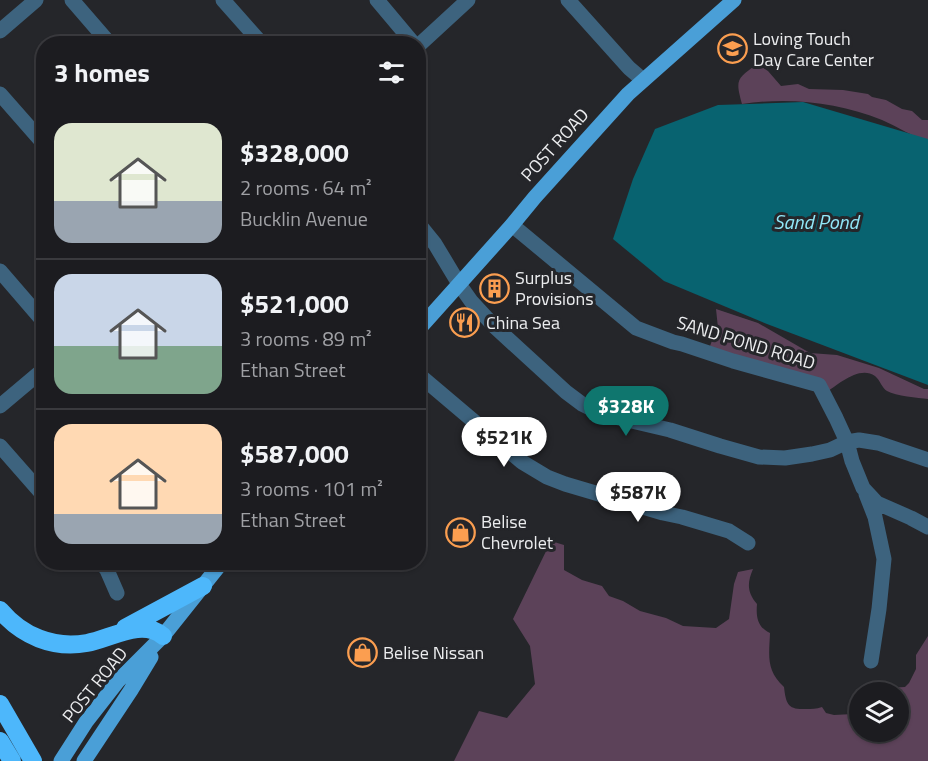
<!DOCTYPE html>
<meta charset="utf-8">
<style>
body{margin:0;font-family:"Titillium Web",sans-serif;background:#29292d;color:#f1f3f6;height:100vh;display:flex;flex-direction:column;font-size:22px;white-space:nowrap}
*{box-sizing:border-box;margin:0}
p{font-size:20px;color:#a0a1a5}
.icon{flex:none;width:33px;height:33px;fill:none;stroke:currentColor;stroke-width:2;stroke-linecap:round;stroke-linejoin:round}
.map{position:relative;flex:1;overflow:hidden}
.drawer{position:absolute;left:36px;top:36px;width:390px;height:534px;display:flex;flex-direction:column;background:#1c1c20;border-radius:24px;box-shadow:0 2px 4px #0004,0 0 0 2px #3a3a3e}
.drawer>*{flex:none}
.tools{position:absolute;left:849px;top:682px;display:grid;gap:12px}
.tools a{display:grid;place-items:center;width:60px;height:60px;border-radius:50%;background:#1c1c20;box-shadow:0 2px 4px #0004,0 0 0 2px #3a3a3e;font-size:30px}
.price{position:absolute;translate:-50% -51px;padding:0 14px;border-radius:21px;background:#fff;color:#222;font-size:20px;line-height:39px;filter:drop-shadow(0 2px 3px #0008)}
.price::after{content:'';position:absolute;left:50%;top:36px;width:18px;height:14px;margin-left:-9px;background:inherit;clip-path:polygon(0 0,100% 0,50% 100%)}
.price.on{background:#0f766e;color:#fff}
ul{padding:0;list-style:none}
li{display:flex;align-items:center;gap:18px;height:150px;padding:0 18px}
li+li{border-top:2px solid #3a3a3e}
li span{display:grid;place-items:center;flex:none;width:168px;height:120px;border-radius:18px;color:#555}
li>.icon{margin-inline-start:auto}
span .icon{width:72px;height:72px;fill:#fffc;stroke-width:1}
li b{font-size:26px}
h2{display:flex;justify-content:space-between;align-items:center;height:72px;padding:0 18px;font-size:26px}
.map>svg:first-child{display:block}
</style>
<div class="map">
<svg width="928" height="761" viewBox="0 0 928 761">
<rect width="100%" height="100%" fill="#25262a"/>
<path fill="#5c4259" d="M757 64 768 71 781 86 798 84 809 89 843 90 868 94 872 97 886 100 902 109 912 111 922 120H928V142C912 136 898 127 882 120 838 102 789 97 742 104 735 79 737 79 757 64Z
M716 309 758 323 810 353 837 355 879 368 924 389H928V399C918 398 896 396 887 391 882 388 880 380 875 376 859 365 838 385 825 393L709 349 715 332 718 328Z
M551 541 564 545V570L582 580 602 586 609 596 623 601 640 611 666 618 683 626 716 628 729 619 734 584 738 572 753 569C747 583 747 592 757 604 756 616 757 627 770 633 769 657 766 670 784 687 786 704 788 710 806 709 812 709 816 709 822 707L826 713 834 715 853 714 859 706 860 732H898V693H881L888 688 905 687 909 683 916 669V655L928 636V761H454L479 711 507 718 535 684 530 646 513 619Z"/>
<path fill="#086370" d="M803 102 928 139V385L767 324 664 281 613 239 633 179 655 129 718 105Z"/>
<g fill="none" stroke-linecap="round" stroke-linejoin="round">
<path stroke="#3d637e" stroke-width="15" d="M72 0 110 44
M223 0 262 44
M377 0 414 44
M568 0 629 68 643 80
M0 31 36 0
M418 46 468 0
M0 94 44 144
M418 223 435 244 459 284 471 301 495 327 566 392 582 404 602 414 670 430 720 446 759 457 785 458 812 454 830 450 847 442 859 440 878 443 928 460
M512 225 636 328 673 342 682 344 733 361 819 385 836 418 847 442 852 461 863 488 877 503 911 518 928 527
M0 271 44 322
M418 374 522 462 547 477 565 484 663 513 682 517 729 531 748 543
M0 406 44 369
M0 446 44 496
M866 494 875 517 884 559 879 609 871 661
M101 562 107 570 117 593"/>
<path stroke="#4a9fd7" stroke-width="15" d="M418 330 512 225 535 197 628 94 734 0
M61 761 86 722 118 681 163 636 222 562
M84 761 131 690 151 657"/>
<path stroke="#4db7fb" stroke-width="18" d="M0 610C22 636 53 649 87 643 110 639 142 618 163 636
M125 628 203 586
M0 704 33 761
M0 741 12 761"/>
</g>
<defs>
<symbol id="school-ring" viewBox="-11 -11 22 22"><circle r="9.5" fill="#25262a" stroke="#fb9e50" stroke-width="1.5"/><path d="M0-5L7-2L0 1L-7-2ZM-4 1L0 2.5L4 1V4Q0 6-4 4Z" fill="#fb9e50"/></symbol>
<symbol id="building-ring" viewBox="-11 -11 22 22"><circle r="9.5" fill="#25262a" stroke="#fb9e50" stroke-width="1.5"/><path d="M-4-6H4V6H1V3H-1V6H-4ZM-2.5-4.3h1.7v1.8h-1.7ZM.8-4.3h1.7v1.8H.8ZM-2.5-1h1.7V.8h-1.7ZM.8-1h1.7V.8H.8Z" fill="#fb9e50"/></symbol>
<symbol id="restaurant-ring" viewBox="-11 -11 22 22"><circle r="9.5" fill="#25262a" stroke="#fb9e50" stroke-width="1.5"/><path d="M-5-6h1v4h1v-4h1v4h1v-4h1v5L-1.5 .5V6h-2V.5L-5-1ZM5-6V6H3V1.5H1.5Q1.5-4 5-6Z" fill="#fb9e50"/></symbol>
<symbol id="shop-ring" viewBox="-11 -11 22 22"><circle r="9.5" fill="#25262a" stroke="#fb9e50" stroke-width="1.5"/><path d="M-5-2.5h2.3a2.7 3.5 0 0 1 5.4 0H5L5.5 6h-11ZM-1.5-2.5h3a1.5 2.3 0 0 0-3 0Z" fill="#fb9e50"/></symbol>
</defs>
<g fill-rule="evenodd">
<use href="#school-ring" x="716" y="32" width="33" height="33"/>
<use href="#building-ring" x="478" y="272" width="33" height="33"/>
<use href="#restaurant-ring" x="448" y="306" width="33" height="33"/>
<use href="#shop-ring" x="444" y="516" width="33" height="33"/>
<use href="#shop-ring" x="346" y="636" width="33" height="33"/>
</g>
<g text-anchor="middle" stroke-width="6" stroke-linejoin="round" paint-order="stroke">
<g font-size="18" fill="#ecedef" stroke="#25262a" text-anchor="start">
<text x="753" y="45">Loving Touch<tspan x="753" dy="21">Day Care Center</tspan></text>
<text x="515" y="284">Surplus<tspan x="515" dy="21">Provisions</tspan></text>
<text x="486" y="329">China Sea</text>
<text x="481" y="528">Belise<tspan x="481" dy="21">Chevrolet</tspan></text>
<text x="383" y="659">Belise Nissan</text>
</g>
<g font-size="18" fill="#ecedef" stroke="#25262a">
<text transform="translate(555 145) rotate(-48)" y="6">POST ROAD</text>
<text transform="translate(746 343) rotate(17)" y="6">SAND POND ROAD</text>
<text transform="translate(95 685) rotate(-51)" y="6">POST ROAD</text>
</g>
<g font-size="20" font-style="italic" fill="#92e8f9" stroke="#25262a">
<text x="816" y="229">Sand Pond</text>
</g>
</g>
</svg>
<div class="tools">
<a><svg class="icon" aria-label="layers" viewBox="0 0 24 24"><path d="M12 4l9 5-9 5-9-5zM3 14l9 5 9-5"/></svg></a>
</div>
<b class="price on" style="left:626px;top:437px">$328K</b>
<b class="price" style="left:504px;top:468px">$521K</b>
<b class="price" style="left:638px;top:523px">$587K</b>
<section class="drawer">
<h2>3 homes<svg class="icon" aria-label="filters" viewBox="0 0 24 24"><path d="M4 7h16M4 17h16"/><circle cx="9" cy="7" r="2"/><circle cx="15" cy="17" r="2"/></svg></h2>
<ul>
<li><span style="background:linear-gradient(#dfe7d0 65%,#9aa5b1 0)"><svg class="icon" aria-label="home" viewBox="0 0 24 24"><path d="M3 11l9-7 9 7M6 9v11h12V9"/></svg></span><div><b>$328,000</b><p>2 rooms · 64 m²</p><p>Bucklin Avenue</p></div></li>
<li><span style="background:linear-gradient(#c9d6e8 60%,#7fa58c 0)"><svg class="icon" aria-label="home" viewBox="0 0 24 24"><path d="M3 11l9-7 9 7M6 9v11h12V9"/></svg></span><div><b>$521,000</b><p>3 rooms · 89 m²</p><p>Ethan Street</p></div></li>
<li><span style="background:linear-gradient(#ffd9b3 75%,#9aa5b1 0)"><svg class="icon" aria-label="home" viewBox="0 0 24 24"><path d="M3 11l9-7 9 7M6 9v11h12V9"/></svg></span><div><b>$587,000</b><p>3 rooms · 101 m²</p><p>Ethan Street</p></div></li>
</ul>
</section>
</div>
